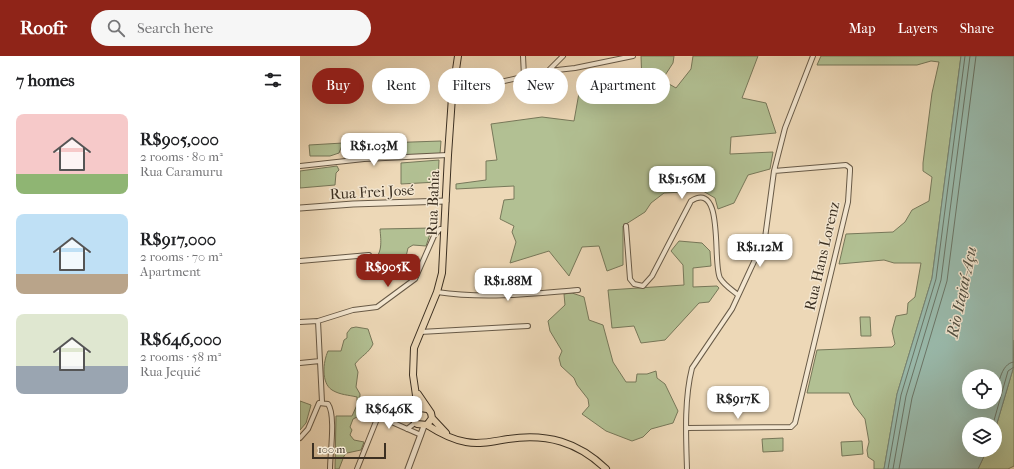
<!DOCTYPE html>
<meta charset="utf-8">
<style>
body{margin:0;font-family:"IM FELL French Canon",serif;background:#f6f6f6;color:#202124;height:100vh;display:flex;flex-direction:column;font-size:15px;white-space:nowrap}
*{box-sizing:border-box;margin:0}
p{font-size:13px;color:#757577}
.icon{flex:none;width:22px;height:22px;fill:none;stroke:currentColor;stroke-width:2;stroke-linecap:round;stroke-linejoin:round}
.map{position:relative;flex:1;overflow:hidden}
.details{display:flex;flex-direction:column;background:#fff;width:300px}
.details>*{flex:none}
.banner{position:absolute;left:12px;top:12px;width:380px;height:36px;display:flex;gap:8px}
.controls{position:absolute;left:662px;top:313px;display:grid;gap:8px}
.controls a{display:grid;place-items:center;width:40px;height:40px;border-radius:50%;background:#fff;box-shadow:0 4px 16px #0002;font-size:20px}
.scale{position:absolute;left:12px;bottom:10px;width:74px;box-sizing:border-box;padding-left:4px;border:2px solid #3c3022;border-top:0;font-size:11px;line-height:14px;white-space:nowrap;color:#3c3022;-webkit-text-stroke:3px #f3e6d0;paint-order:stroke}
.price{position:absolute;translate:-50% -34px;padding:0 9px;border-radius:8px;background:#fff;color:#222;font-size:13px;line-height:26px;filter:drop-shadow(0 1px 2px #0008)}
.price::after{content:'';position:absolute;left:50%;top:24px;width:12px;height:9px;margin-left:-6px;background:inherit;clip-path:polygon(0 0,100% 0,50% 100%)}
.price.selected{background:#8f2418;color:#fff}
ul{padding:0;list-style:none}
li{display:flex;align-items:center;gap:12px;height:100px;padding:0 16px}
li span{display:grid;place-items:center;flex:none;width:112px;height:80px;border-radius:8px;color:#555}
li>.icon{margin-inline-start:auto}
span .icon{width:48px;height:48px;fill:#fffc;stroke-width:1}
li b{font-size:17px}
h2{display:flex;justify-content:space-between;align-items:center;height:48px;padding:0 16px;font-size:17px}
.tag{padding:0 14px;border-radius:18px;background:#fff;box-shadow:0 4px 16px #0002;font-size:14px;line-height:36px}
.tag.selected{background:#8f2418;color:#fff}
header{display:flex;align-items:center;gap:24px;box-sizing:border-box;height:56px;padding:0 20px;background:#8f2418;color:#fff}
header strong{font-size:19px}
nav{display:flex;gap:22px;margin-inline-start:auto;font-size:14px}
.search{width:280px;height:36px;background:#f6f6f6;display:flex;align-items:center;gap:10px;box-sizing:border-box;padding:0 14px;border-radius:22px;color:#757577;font-size:15px}
main{display:flex;flex:1;min-height:0}
.map>svg:first-child{display:block}
</style>
<header>
<strong>Roofr</strong>
<div class="search"><svg class="icon" aria-label="search" viewBox="0 0 24 24"><circle cx="10" cy="10" r="6"/><path d="M15 15l6 6"/></svg>Search here</div>
<nav><a>Map</a><a>Layers</a><a>Share</a></nav>
</header>
<main>
<section class="details">
<h2>7 homes<svg class="icon" aria-label="filters" viewBox="0 0 24 24"><path d="M4 7h16M4 17h16"/><circle cx="9" cy="7" r="2"/><circle cx="15" cy="17" r="2"/></svg></h2>
<ul>
<li><span style="background:linear-gradient(#f6c9c9 75%,#8fb573 0)"><svg class="icon" aria-label="home" viewBox="0 0 24 24"><path d="M3 11l9-7 9 7M6 9v11h12V9"/></svg></span><div><b>R$905,000</b><p>2 rooms · 80 m²</p><p>Rua Caramuru</p></div></li>
<li><span style="background:linear-gradient(#bfe0f5 75%,#b9a48a 0)"><svg class="icon" aria-label="home" viewBox="0 0 24 24"><path d="M3 11l9-7 9 7M6 9v11h12V9"/></svg></span><div><b>R$917,000</b><p>2 rooms · 70 m²</p><p>Apartment</p></div></li>
<li><span style="background:linear-gradient(#dfe7d0 65%,#9aa5b1 0)"><svg class="icon" aria-label="home" viewBox="0 0 24 24"><path d="M3 11l9-7 9 7M6 9v11h12V9"/></svg></span><div><b>R$646,000</b><p>2 rooms · 58 m²</p><p>Rua Jequié</p></div></li>
</ul>
</section>
<div class="map">
<svg width="714" height="413" viewBox="0 0 714 413">
<rect width="100%" height="100%" fill="#edd8b7"/>
<filter id="stains"><feTurbulence type="fractalNoise" baseFrequency=".005" numOctaves="4"/><feColorMatrix values="0 0 0 0 .2 0 0 0 0 .09 0 0 0 0 .02 0 0 0 .5 -.17"/></filter>
<radialGradient id="worn" r=".72"><stop offset=".6" stop-color="#630" stop-opacity="0"/><stop offset="1" stop-color="#630" stop-opacity=".3"/></radialGradient>
<path fill="#b2c093" stroke="#77785a" d="M341 0H374L373 7 362 24 376 32 391 13 393 0H458L442 42 466 47 476 77 431 81 430 98 473 96 470 113 448 119 434 147 418 153 415 142 403 135 364 137 351 147 345 156 323 170V209L307 215 299 190 282 191 269 220 249 195 210 207 216 186 212 176 214 170 200 163 204 144 214 143V130L156 133V128L186 124V105L197 104 191 68 242 61 274 65 279 37 342 28Z
M521 0H661L632 222 597 338 584 413H574V405L568 401 567 394 569 386 565 363 554 349 549 337H507L517 294 592 291 595 288 592 275 596 260 607 258 608 247 615 241 621 207H594L584 204 539 208 546 178 593 176 605 166 612 154 629 145 632 121 623 115V107L632 37 639 6 631 5 617 9H517Z
M141 85 140 98 84 101 83 87Z
M43 87 39 97 30 100H10L9 89Z
M139 104 138 126 101 128V107Z
M37 110 39 114 36 117 35 129 0 132V115Z
M132 172 126 190 113 189 108 192 105 205 92 208 91 216 71 221 72 206C83 197 81 186 80 173Z
M379 185 402 187 410 195 411 210 393 212V231L417 230 419 232 409 246 399 247 365 284 341 287 334 270 312 272 308 234 384 229 383 209 371 195Z
M272 237 284 241 289 264 303 269 313 306 326 326H336L337 318H347L356 315 357 322 365 328 378 355 373 367 351 373 343 381 332 385 306 375 282 358 289 350 288 343 277 329 274 322 261 310 259 302 262 295 250 275 248 265 265 249 264 238Z
M560 261H570L571 280H561Z
M56 271 68 273 73 288C69 297 61 300 55 308L58 316 56 331 60 338 59 360 53 363 50 371 52 374 50 379 54 384 64 386 61 394 47 397 44 400 39 413H35L36 360H52L57 349V341C49 339 40 339 32 334 21 327 23 306 28 295H41L44 284 47 282V277L51 272Z
M714 284V410L708 413H678L687 394H695V374L713 313Z
M0 345 11 349 6 367 0 374Z
M483 382V395L463 396 462 383Z
M562 385 563 398 542 400 541 386Z"/>
<path fill="#99baac" stroke="#748375" fill-rule="evenodd" d="M661 0H714L713 313 695 374V368H669V394H687L678 413H584L597 338 632 222ZM669 320H695V346H669Z"/>
<g fill="none" stroke-linecap="round" stroke-linejoin="round">
<path stroke="#6a7567" stroke-width="1" d="M695 343C698 332 700 307 714 306
M693 368 708 315 714 311
M588 413 601 339 636 223 665 0
M593 413 606 340 641 224 670 0
M599 413 612 342 647 225 676 0"/>
<defs>
<path id="minor" d="M223 0 224 20
M248 15 263 0
M183 30 248 15 275 12 333 0
M0 110 64 103 148 99
M326 170 330 223 334 228 343 230 352 220 391 145C425 124 412 207 420 222 424 229 432 234 438 239
M0 205 69 199
M137 236C183 243 232 238 278 234
M18 265 22 346
M0 266 18 265 53 254 77 251 115 223 134 180 140 173H145
M120 276 228 270
M0 307 20 305
M78 360 121 379
M387 372 491 371 495 367 548 146 550 115V112L546 109 474 115
M107 373 115 367
M0 382 8 373 19 347 28 348C36 359 30 398 30 413
M57 413 85 343
M387 413C386 381 384 344 392 312L432 253 465 182 474 115 485 72 513 0"/>
<path id="tertiary" d="M0 152 53 148 146 145
M108 413 124 370"/>
<path id="primary" d="M118 338 131 357 132 362 127 369 117 368 113 363 115 355 120 352 127 353
M118 353 113 319 114 292 137 236 142 217 148 99 152 41 158 0
M132 362 146 377
M127 369C138 376 153 384 166 386 180 389 195 385 208 383 247 377 278 386 306 413"/>
</defs>
<use href="#minor" stroke="#685a47" stroke-width="6"/>
<use href="#tertiary" stroke="#685a47" stroke-width="7"/>
<use href="#primary" stroke="#3c3022" stroke-width="8"/>
<use href="#minor" stroke="#f3e6d0" stroke-width="4"/>
<use href="#tertiary" stroke="#f3e6d0" stroke-width="5"/>
<use href="#primary" stroke="#edd8b7" stroke-width="6"/>
</g>
<g text-anchor="middle" stroke-width="3" stroke-linejoin="round" paint-order="stroke">
<g font-size="15" fill="#3c3022" stroke="#f3e6d0">
<text transform="translate(72 136) rotate(-3)" y="5">Rua Frei José</text>
<text transform="translate(133 147) rotate(-88)" y="5">Rua Bahia</text>
<text transform="translate(522 200) rotate(-77)" y="5">Rua Hans Lorenz</text>
</g>
<g font-size="16" font-style="italic" fill="#4f4c3e" stroke="#f3e6d0">
<text transform="translate(661 236) rotate(-78)" y="6">Rio Itajaí-Açu</text>
</g>
</g>
<rect width="100%" height="100%" filter="url(#stains)"/>
<rect width="100%" height="100%" fill="url(#worn)"/>
</svg>
<div class="controls">
<a><svg class="icon" aria-label="locate" viewBox="0 0 24 24"><circle cx="12" cy="12" r="6"/><path d="M12 2v4M12 18v4M2 12h4M18 12h4"/></svg></a>
<a><svg class="icon" aria-label="layers" viewBox="0 0 24 24"><path d="M12 4l9 5-9 5-9-5zM3 14l9 5 9-5"/></svg></a>
</div>
<div class="scale">100 m</div>
<b class="price" style="left:74px;top:111px">R$1.03M</b>
<b class="price" style="left:382px;top:144px">R$1.56M</b>
<b class="price" style="left:460px;top:212px">R$1.12M</b>
<b class="price selected" style="left:88px;top:232px">R$905K</b>
<b class="price" style="left:208px;top:246px">R$1.88M</b>
<b class="price" style="left:438px;top:364px">R$917K</b>
<b class="price" style="left:89px;top:374px">R$646K</b>
<div class="banner">
<a class="tag selected">Buy</a>
<a class="tag">Rent</a>
<a class="tag">Filters</a>
<a class="tag">New</a>
<a class="tag">Apartment</a>
</div>
</div>
</main>
